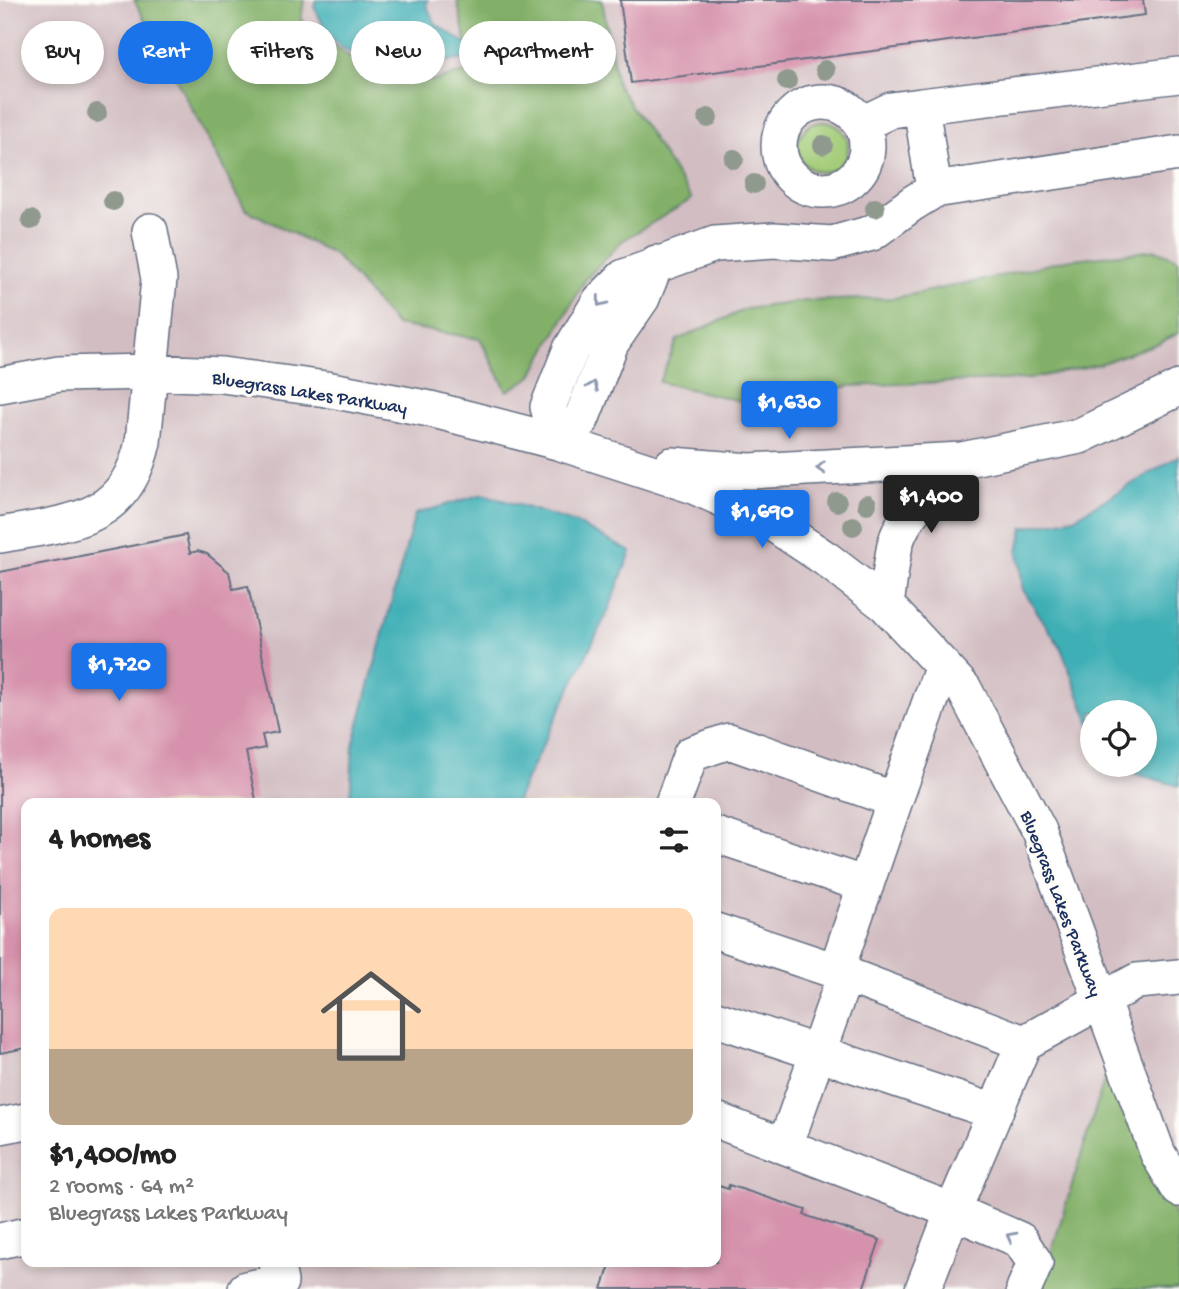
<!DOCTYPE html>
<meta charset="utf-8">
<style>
body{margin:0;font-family:"Gochi Hand",sans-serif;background:#f2f2f2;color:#222;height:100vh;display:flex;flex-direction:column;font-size:26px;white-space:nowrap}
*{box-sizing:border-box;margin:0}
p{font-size:23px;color:#767676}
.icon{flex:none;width:38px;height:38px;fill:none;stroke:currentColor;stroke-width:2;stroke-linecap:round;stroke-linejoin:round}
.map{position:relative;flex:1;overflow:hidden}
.drawer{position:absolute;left:21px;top:798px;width:700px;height:469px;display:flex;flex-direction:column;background:#fff;border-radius:14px;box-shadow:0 4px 10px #0003}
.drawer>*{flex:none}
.guide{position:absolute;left:21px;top:21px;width:700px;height:63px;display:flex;gap:14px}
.buttons{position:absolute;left:1080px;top:700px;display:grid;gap:14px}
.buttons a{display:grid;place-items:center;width:77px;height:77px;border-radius:50%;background:#fff;box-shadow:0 4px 10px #0003;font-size:35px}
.price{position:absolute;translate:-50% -60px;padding:0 16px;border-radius:7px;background:#1a73e8;color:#fff;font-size:23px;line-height:46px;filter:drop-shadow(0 2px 4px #0008)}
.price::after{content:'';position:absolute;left:50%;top:42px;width:21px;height:16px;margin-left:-10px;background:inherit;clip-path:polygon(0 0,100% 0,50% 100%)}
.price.selected{background:#222;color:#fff}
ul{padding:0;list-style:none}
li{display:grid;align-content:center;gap:14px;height:371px;padding:0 28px}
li+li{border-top:2px solid #e0e0e0}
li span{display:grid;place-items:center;height:217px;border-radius:14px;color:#555}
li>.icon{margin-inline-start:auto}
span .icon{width:126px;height:126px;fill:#fffc;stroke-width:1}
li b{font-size:30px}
h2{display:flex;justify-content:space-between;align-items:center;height:84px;padding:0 28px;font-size:30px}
.chip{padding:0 24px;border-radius:32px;background:#fff;box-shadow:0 4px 10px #0003;font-size:24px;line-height:63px}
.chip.selected{background:#1a73e8;color:#fff}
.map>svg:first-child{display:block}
</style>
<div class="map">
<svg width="1179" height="1289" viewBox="0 0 1179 1289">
<rect width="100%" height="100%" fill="#fdfcf7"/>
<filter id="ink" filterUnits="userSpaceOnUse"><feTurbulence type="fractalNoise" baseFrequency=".0143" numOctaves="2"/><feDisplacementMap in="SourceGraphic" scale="14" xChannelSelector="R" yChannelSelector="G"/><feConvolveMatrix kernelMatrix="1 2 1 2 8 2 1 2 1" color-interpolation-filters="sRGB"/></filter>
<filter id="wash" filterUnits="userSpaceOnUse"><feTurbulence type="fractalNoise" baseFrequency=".00686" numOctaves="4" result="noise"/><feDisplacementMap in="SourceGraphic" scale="28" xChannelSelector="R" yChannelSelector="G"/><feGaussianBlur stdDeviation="1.57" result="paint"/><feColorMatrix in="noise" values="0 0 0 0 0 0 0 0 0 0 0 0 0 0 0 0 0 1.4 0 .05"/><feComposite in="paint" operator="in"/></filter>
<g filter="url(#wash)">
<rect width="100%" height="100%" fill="#ebe1bf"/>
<path fill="#d2bec2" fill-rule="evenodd" d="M0 0H1179V1228L1114 1050 1040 1289H0ZM1092 712H1144V765H1092ZM26 803H716V1262H26Z"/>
<path fill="#a3cc78" stroke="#5f7e6b" stroke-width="2" d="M798 147a25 25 0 1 1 50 0a25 25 0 1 1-50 0Z"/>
<path fill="#82b068" stroke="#4e7063" stroke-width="2" d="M134 0H304L301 20 369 72 434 81 472 70 457 0H602L617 84 692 199 622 241 585 280 531 377 507 391 480 339 396 325 335 255 245 209Z
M1156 250 1179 260V333L1159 343 1099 364 1028 379 849 386 762 406 659 382 677 340 746 309 805 301 894 298 988 279 1065 260Z
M1114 1048 1179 1228V1289H1040Z"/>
<path fill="#3eafb5" stroke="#2c6f8a" stroke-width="2" d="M316 0H428L426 5 436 24 471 47 473 58C429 64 371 74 334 41 326 33 320 17 314 7Z
M1179 456V786L1132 773 1114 765H1144V712H1092V729L1061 648 1023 590 1018 552 1023 528 1074 518Z
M483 494 576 523 631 552 609 609 526 779 516 803H350L353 746 415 514Z"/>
<g id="blocks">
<path fill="#d692ac" d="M620 0H1143L1145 15 631 83Z
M186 535 190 553 198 551 207 554 229 572 233 589 248 586 278 732 262 735 265 748 246 752 256 800 238 803H26V1048L0 1053V572Z
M716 1185 728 1189 729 1185 806 1210 804 1215 880 1240 863 1289H602L611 1262H716Z"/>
</g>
</g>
<g filter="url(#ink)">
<use href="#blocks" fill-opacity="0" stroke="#646d80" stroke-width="2"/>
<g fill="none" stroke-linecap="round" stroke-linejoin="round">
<defs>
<path id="minor" d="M779 146a44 44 0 1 1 88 0a44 44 0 1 1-88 0Z
M862 124 891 110 921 106
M934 190 921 106 1179 75
M656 263 642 298 611 343 581 420 558 442 548 407 571 349 600 301 624 277 715 244 774 240 832 244 872 233 913 203 934 190 1179 153
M0 385 59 374 149 372 222 375 326 389 430 409 558 442 691 485 763 517 826 559 886 605 964 689 1039 831 1158 1154 1179 1189
M672 465 750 471 962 460 1080 436 1179 388
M0 535C70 522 125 523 143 442L159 279 150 231
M886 605C889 585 891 564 895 545 904 510 938 484 962 460
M895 800 836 971 1024 1043
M673 803 691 754 729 741 895 800 943 666
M716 835 866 885
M716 931 836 971
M716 1019 995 1112
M716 1120 953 1211 1024 1043 1137 981 1179 977
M0 1126 26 1121
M785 1146 845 975
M0 1241 26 1235
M246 1289 280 1282 276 1262
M923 1289 953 1211 1020 1240 1035 1263 1024 1289"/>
</defs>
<use href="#minor" stroke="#646d80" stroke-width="38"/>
<use href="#minor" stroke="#fff" stroke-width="35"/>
</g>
<g fill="#8f998e">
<circle cx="66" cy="64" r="10"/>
<circle cx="825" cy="70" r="10"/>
<circle cx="787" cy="81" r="10"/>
<circle cx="97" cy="113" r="10"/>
<circle cx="708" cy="118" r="10"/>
<circle cx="823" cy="145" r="10"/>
<circle cx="734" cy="159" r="10"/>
<circle cx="754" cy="184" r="10"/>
<circle cx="113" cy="201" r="10"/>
<circle cx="875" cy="208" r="10"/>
<circle cx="31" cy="220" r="10"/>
<circle cx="837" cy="502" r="10"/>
<circle cx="867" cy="504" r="10"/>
<circle cx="853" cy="526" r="10"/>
</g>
<defs><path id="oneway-chevron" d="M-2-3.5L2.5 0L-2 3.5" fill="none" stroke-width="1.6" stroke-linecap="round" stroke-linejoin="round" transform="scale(1.75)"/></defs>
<g stroke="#8d97ae">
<use href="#oneway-chevron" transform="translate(601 302) rotate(128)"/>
<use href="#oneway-chevron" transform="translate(593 386) rotate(-69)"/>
<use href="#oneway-chevron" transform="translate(821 468) rotate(177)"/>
<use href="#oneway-chevron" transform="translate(1011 1237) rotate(-152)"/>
</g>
</g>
<g text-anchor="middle" stroke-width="6" stroke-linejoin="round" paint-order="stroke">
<g font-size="19" fill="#1b2f5e" stroke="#fdfcf7">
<text transform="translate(310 391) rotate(9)" y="7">Bluegrass Lakes Parkway</text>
<text transform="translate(1063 903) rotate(69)" y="7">Bluegrass Lakes Parkway</text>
</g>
</g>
</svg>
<div class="buttons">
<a><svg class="icon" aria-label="locate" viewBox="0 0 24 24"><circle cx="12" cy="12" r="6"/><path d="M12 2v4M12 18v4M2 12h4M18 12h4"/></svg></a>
</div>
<b class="price" style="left:789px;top:441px">$1,630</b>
<b class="price selected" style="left:931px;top:535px">$1,400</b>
<b class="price" style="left:762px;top:550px">$1,690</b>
<b class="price" style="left:119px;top:703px">$1,720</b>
<div class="guide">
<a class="chip">Buy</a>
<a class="chip selected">Rent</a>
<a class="chip">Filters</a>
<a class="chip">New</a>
<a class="chip">Apartment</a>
</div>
<section class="drawer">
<h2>4 homes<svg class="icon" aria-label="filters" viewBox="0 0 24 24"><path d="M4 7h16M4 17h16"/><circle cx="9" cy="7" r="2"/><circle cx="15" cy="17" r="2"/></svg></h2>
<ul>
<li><span style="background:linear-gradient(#ffd9b3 65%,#b9a48a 0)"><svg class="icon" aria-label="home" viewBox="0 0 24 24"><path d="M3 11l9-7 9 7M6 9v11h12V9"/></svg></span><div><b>$1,400/mo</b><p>2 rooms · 64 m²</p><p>Bluegrass Lakes Parkway</p></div></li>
</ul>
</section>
</div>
